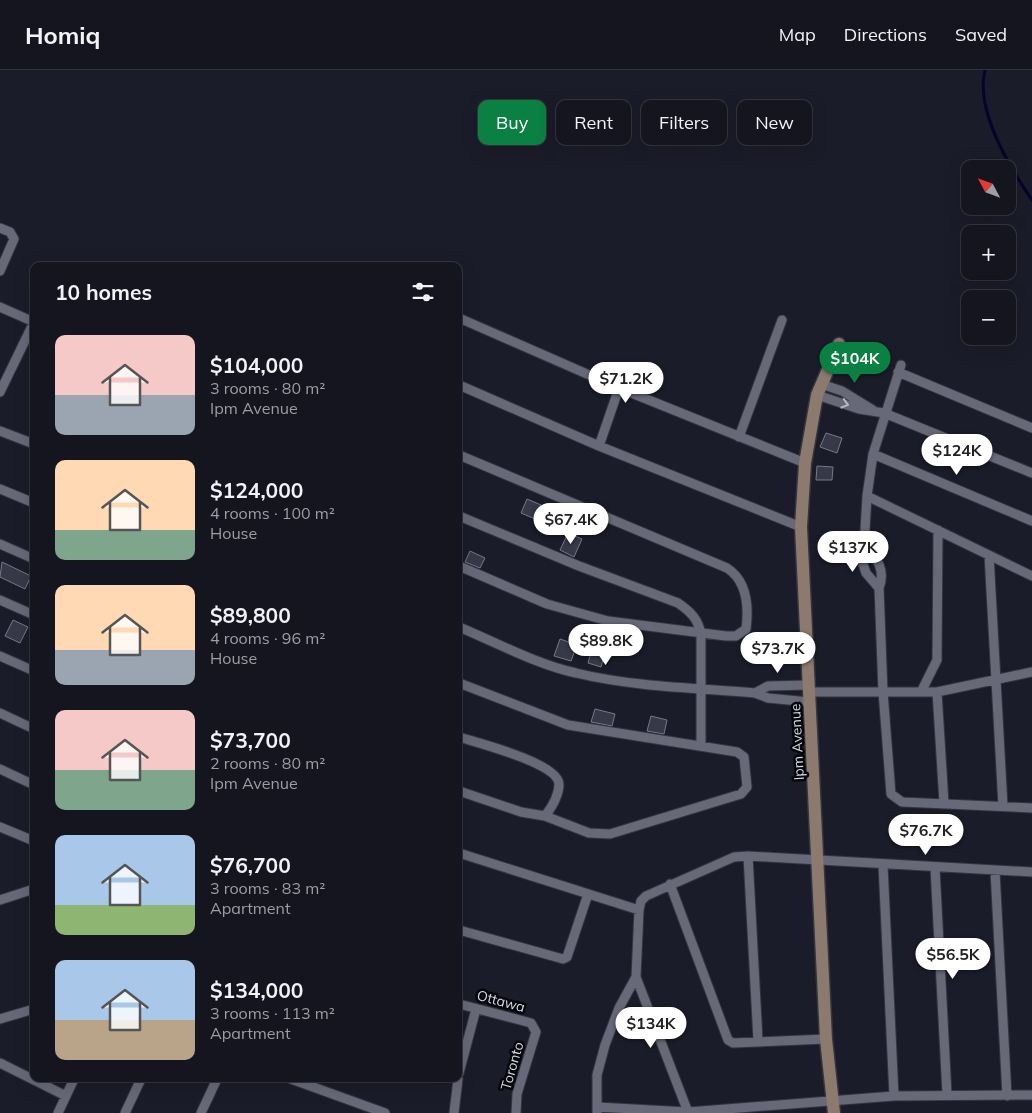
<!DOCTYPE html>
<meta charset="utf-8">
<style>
body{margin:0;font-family:Mulish,sans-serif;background:#21222c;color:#f1f3f6;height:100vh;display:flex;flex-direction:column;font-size:19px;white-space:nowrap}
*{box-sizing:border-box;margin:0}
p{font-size:16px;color:#9d9fa4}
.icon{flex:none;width:28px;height:28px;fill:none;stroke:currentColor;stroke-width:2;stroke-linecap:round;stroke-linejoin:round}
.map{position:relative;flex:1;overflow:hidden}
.drawer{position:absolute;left:30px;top:192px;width:432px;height:820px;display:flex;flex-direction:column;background:#14151f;border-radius:10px;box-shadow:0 5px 20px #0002,0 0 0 1px #33343d}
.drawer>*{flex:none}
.hud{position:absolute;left:478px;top:30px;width:475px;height:45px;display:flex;gap:10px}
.needle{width:32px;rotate:311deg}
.fabs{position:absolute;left:961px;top:90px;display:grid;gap:10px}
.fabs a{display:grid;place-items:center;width:55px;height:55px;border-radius:10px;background:#14151f;box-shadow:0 5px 20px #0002,0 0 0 1px #33343d;font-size:25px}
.price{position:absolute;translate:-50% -42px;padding:0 11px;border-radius:18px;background:#fff;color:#222;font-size:16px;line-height:32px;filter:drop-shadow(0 1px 2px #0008)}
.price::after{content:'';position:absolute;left:50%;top:30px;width:15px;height:11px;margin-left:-8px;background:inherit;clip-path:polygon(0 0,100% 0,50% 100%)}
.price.current{background:#0b8043;color:#fff}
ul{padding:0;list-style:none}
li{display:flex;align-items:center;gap:15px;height:125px;padding:0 25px}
li span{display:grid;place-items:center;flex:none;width:140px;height:100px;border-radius:10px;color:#555}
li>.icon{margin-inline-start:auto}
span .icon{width:60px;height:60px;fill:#fffc;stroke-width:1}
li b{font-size:21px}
h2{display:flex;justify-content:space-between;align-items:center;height:60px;padding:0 25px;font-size:21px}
.chip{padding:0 18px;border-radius:10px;background:#14151f;box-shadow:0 5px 20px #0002,0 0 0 1px #33343d;font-size:18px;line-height:45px}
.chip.current{background:#0b8043;color:#fff}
header{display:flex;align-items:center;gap:30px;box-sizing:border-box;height:70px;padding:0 25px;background:#14151f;border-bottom:1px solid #33343d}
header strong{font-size:24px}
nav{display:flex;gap:28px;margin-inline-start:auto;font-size:18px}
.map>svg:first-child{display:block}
</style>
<header>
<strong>Homiq</strong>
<nav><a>Map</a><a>Directions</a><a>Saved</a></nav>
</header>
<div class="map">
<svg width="1032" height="1043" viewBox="0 0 1032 1043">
<rect width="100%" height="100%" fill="#1b1c29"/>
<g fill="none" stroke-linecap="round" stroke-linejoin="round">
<path stroke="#09032b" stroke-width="3" d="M985 0C975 40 1010 98 1032 130"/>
</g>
<path fill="#383948" stroke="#767888" d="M826 363 842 368 837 383 820 377Z
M817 396 833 397 832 410H816Z
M527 429 541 435 535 449 521 443Z
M568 463 582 469 574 487 560 480Z
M470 481 485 488 480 498 465 492Z
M2 492 31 506 25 519 0 507Z
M13 550 28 557 20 573 5 566Z
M560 569 577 575 571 591 554 586Z
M592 578 605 582 601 597 588 593Z
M595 639 615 644 612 656 591 652Z
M651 646 667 650 664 664 647 661Z"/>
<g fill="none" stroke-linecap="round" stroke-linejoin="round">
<defs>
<path id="street" d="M0 158 10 162 14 169 0 201
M0 237 34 252
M459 248 619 318 805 393
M898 302 1032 358
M821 314 842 321 873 340
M459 315 599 376 619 318
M0 322 34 252
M817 325 859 339 884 343 1032 403
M0 361 34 374
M739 367 782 250
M599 376 801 457
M873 384 1032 451
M459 385 727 498C747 511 749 536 746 559L736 566H726L608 551 547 534 459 496
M0 419 34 433
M867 426 1032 506
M459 446 579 496 678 533C691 542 698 549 701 564V676
M0 474 34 489
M865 476C877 488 886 500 879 518L883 622 891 724 902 732 1032 738
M989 485 1003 736
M879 518 866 503 863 494 867 426 873 384 901 295
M0 530 34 545
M459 557C495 572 538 595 576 603 634 617 696 618 755 623L768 628 809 632
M0 586 34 601
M459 613 568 655 737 682 744 687 747 717 741 724 610 764 589 763 545 746 521 742 459 721
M809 622H937L1032 602
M921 622 937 590 938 460
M937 622 944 733
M755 623 768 616 809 615
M0 643 34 659
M459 667C478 673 558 693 559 714 559 725 552 737 545 746
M0 699 34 715
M0 757 34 771
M459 783 639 840
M748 786 758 970
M883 795 894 1026
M935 798 947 1024
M995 801 1007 1026
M670 814 728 970 733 973 826 969
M0 830 34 819
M459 860 563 889 567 887 588 824
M636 907 688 1042
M459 934 531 953 536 962 517 1024 516 1043
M0 949 34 939
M0 993 66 1026
M459 1003 476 939
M291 1009 385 1043
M597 1037 688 1042 894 1026 1032 1025
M58 1043 74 1009
M125 1043 141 1009
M201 1043 217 1009
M454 1043 458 1009
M597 1043V1005L605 975 619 938 636 907 639 840 641 831 646 826 734 787 748 786 1032 802"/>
<path id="secondary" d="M834 1043 826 969 801 457 805 393 817 325 839 274"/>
</defs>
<use href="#street" stroke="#34353f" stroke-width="11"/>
<use href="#secondary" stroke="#34353f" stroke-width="15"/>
<use href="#street" stroke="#676979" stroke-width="9"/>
<use href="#secondary" stroke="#8d7a6e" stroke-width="12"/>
</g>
<defs><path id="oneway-chevron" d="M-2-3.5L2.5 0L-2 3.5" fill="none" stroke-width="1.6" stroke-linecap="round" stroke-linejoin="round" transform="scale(1.25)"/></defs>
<use stroke="#b7b8c3" href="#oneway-chevron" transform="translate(845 334) rotate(16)"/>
<g text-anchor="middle" stroke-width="5" stroke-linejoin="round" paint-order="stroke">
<g font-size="14" fill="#d9dae3" stroke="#06070c">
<text transform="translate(797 672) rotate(-93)" y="5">Ipm Avenue</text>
<text transform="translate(501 931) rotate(15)" y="5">Ottawa</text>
<text transform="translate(512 996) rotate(-74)" y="5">Toronto</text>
</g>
</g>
</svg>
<div class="fabs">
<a><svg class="needle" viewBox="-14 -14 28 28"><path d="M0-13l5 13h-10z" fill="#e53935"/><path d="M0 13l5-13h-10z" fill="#9d9fa4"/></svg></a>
<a>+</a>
<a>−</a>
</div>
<b class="price current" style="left:855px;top:314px">$104K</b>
<b class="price" style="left:626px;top:334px">$71.2K</b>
<b class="price" style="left:957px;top:406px">$124K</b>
<b class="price" style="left:571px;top:475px">$67.4K</b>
<b class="price" style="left:853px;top:503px">$137K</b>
<b class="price" style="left:606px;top:596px">$89.8K</b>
<b class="price" style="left:778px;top:604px">$73.7K</b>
<b class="price" style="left:926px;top:786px">$76.7K</b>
<b class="price" style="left:953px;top:910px">$56.5K</b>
<b class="price" style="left:651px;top:979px">$134K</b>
<div class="hud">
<a class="chip current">Buy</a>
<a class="chip">Rent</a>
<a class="chip">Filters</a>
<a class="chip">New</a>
</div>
<section class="drawer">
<h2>10 homes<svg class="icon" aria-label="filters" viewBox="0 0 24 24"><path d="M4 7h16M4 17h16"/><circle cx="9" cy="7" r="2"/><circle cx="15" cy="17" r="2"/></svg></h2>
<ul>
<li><span style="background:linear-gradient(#f6c9c9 60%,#9aa5b1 0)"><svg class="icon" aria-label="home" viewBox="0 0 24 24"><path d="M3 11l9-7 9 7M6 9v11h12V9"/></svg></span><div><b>$104,000</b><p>3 rooms · 80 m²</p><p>Ipm Avenue</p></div></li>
<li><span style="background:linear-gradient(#ffd9b3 70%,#7fa58c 0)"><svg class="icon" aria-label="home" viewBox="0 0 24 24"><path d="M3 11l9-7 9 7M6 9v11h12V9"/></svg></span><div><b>$124,000</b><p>4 rooms · 100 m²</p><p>House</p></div></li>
<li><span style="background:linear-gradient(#ffd9b3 65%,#9aa5b1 0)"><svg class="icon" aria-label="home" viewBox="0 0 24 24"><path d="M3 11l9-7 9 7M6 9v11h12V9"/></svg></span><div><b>$89,800</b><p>4 rooms · 96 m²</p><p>House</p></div></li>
<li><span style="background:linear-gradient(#f6c9c9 60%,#7fa58c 0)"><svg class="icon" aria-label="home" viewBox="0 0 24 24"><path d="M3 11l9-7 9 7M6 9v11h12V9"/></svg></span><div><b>$73,700</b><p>2 rooms · 80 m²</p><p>Ipm Avenue</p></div></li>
<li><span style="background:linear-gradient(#a9c7e8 70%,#8fb573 0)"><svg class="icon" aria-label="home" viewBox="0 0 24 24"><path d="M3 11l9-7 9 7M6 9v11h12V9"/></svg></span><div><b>$76,700</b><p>3 rooms · 83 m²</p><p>Apartment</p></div></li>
<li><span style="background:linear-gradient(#a9c7e8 60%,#b9a48a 0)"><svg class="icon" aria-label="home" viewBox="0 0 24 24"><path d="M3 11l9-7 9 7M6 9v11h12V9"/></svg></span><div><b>$134,000</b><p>3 rooms · 113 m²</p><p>Apartment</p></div></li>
</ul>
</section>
</div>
